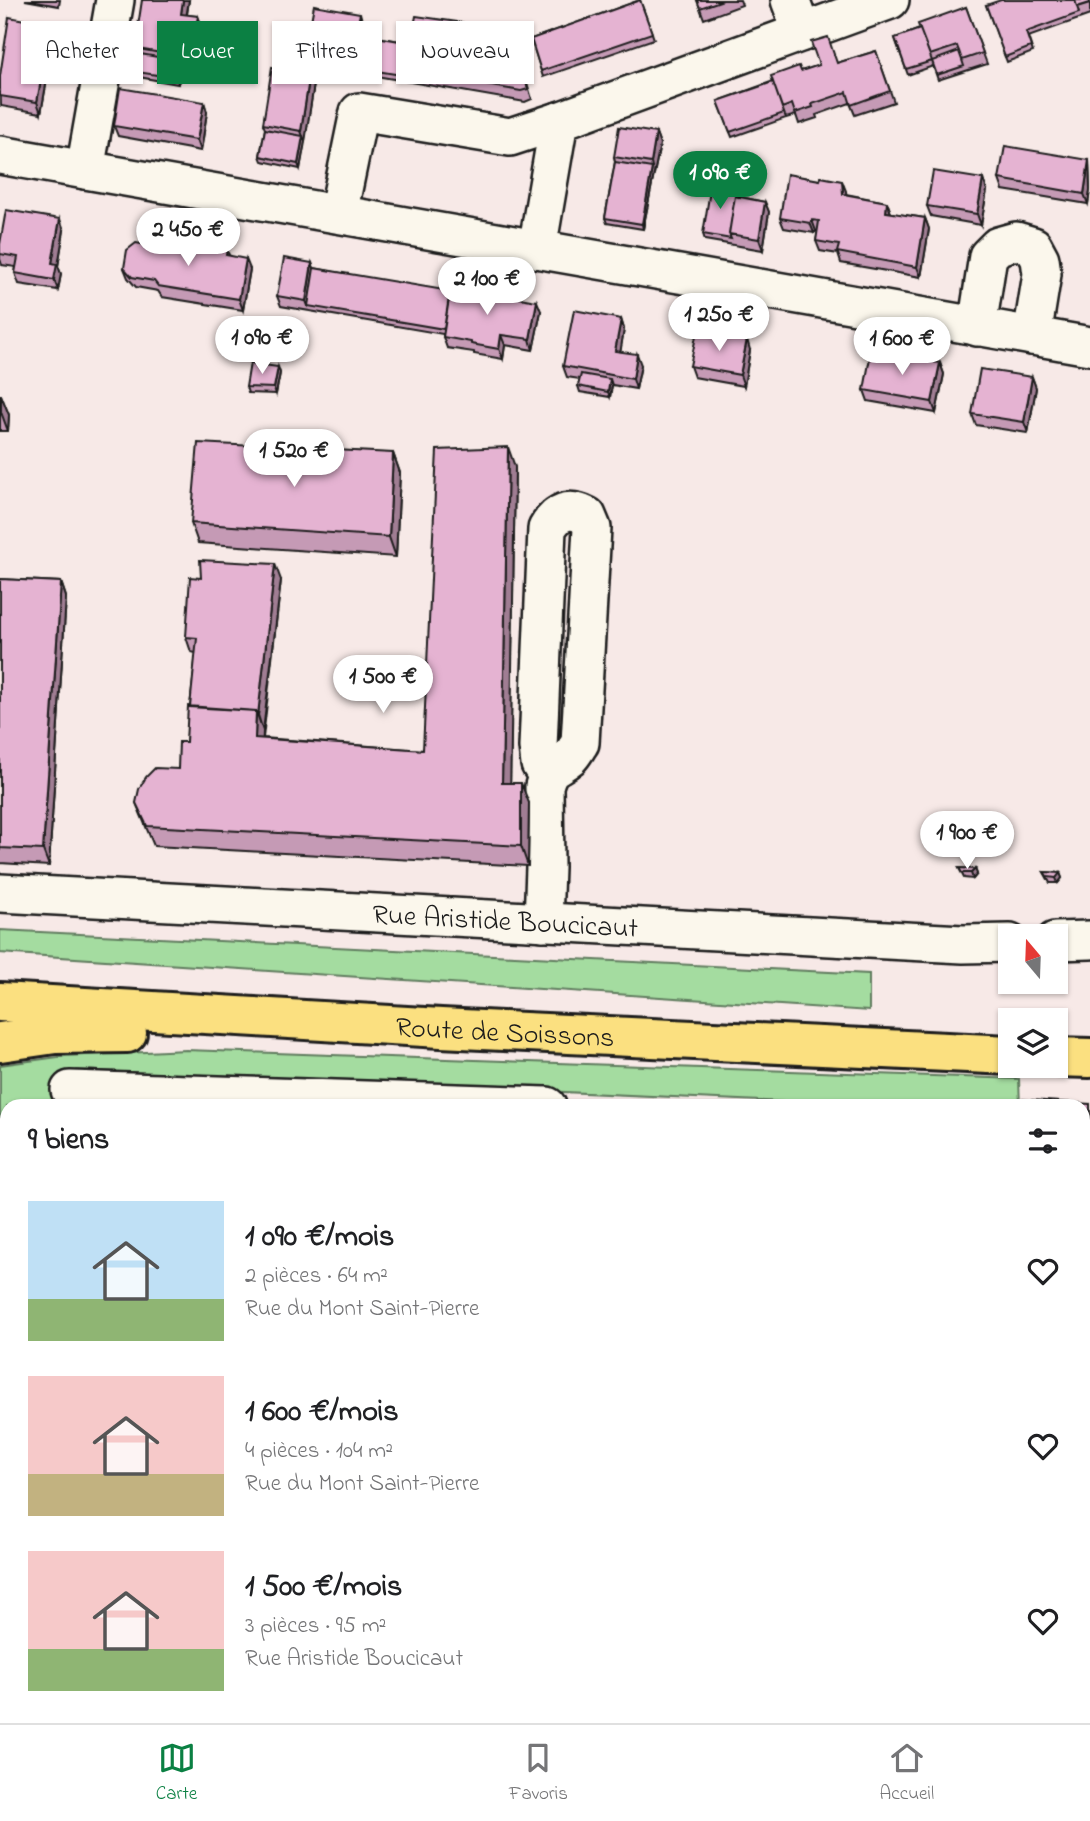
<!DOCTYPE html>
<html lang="fr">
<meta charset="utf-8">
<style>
body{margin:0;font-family:"Indie Flower",sans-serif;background:#f2f2f2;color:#202124;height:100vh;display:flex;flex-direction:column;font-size:26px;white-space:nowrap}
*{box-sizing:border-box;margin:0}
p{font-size:23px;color:#757577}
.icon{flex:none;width:38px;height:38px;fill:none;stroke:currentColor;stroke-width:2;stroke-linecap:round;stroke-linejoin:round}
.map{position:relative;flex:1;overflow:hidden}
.sheet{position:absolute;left:0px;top:1099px;width:1090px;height:625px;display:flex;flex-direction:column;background:#fff;border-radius:21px 21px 0 0;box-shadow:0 2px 5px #0004}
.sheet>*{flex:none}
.hud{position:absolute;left:21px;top:21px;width:700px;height:63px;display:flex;gap:14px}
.needle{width:46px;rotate:341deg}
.buttons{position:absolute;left:998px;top:924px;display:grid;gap:14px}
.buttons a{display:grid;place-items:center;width:70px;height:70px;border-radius:0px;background:#fff;box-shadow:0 2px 5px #0004;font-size:35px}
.price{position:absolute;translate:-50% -60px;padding:0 16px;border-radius:24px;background:#fff;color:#222;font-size:23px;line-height:46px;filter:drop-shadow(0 2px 4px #0008)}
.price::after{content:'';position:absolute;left:50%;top:42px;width:21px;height:16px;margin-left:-10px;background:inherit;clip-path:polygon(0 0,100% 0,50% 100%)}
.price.on{background:#0b8043;color:#fff}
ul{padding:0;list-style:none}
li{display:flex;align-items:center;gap:21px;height:175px;padding:0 28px}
li span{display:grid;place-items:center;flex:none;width:196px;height:140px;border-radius:0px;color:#555}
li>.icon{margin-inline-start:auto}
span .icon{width:84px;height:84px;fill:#fffc;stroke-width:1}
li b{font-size:30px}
h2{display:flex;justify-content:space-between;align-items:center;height:84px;padding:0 28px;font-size:30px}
.tag{padding:0 24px;border-radius:0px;background:#fff;box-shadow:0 2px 5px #0004;font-size:24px;line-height:63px}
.tag.on{background:#0b8043;color:#fff}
.menu{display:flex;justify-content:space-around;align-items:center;height:98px;border-top:2px solid #e0e0e0;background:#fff;font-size:19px;color:#757577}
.menu a{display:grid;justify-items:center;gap:4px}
.menu .on{color:#0b8043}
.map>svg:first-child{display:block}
</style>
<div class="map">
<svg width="1090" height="1723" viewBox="0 0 1090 1723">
<rect width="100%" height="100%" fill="#f7e9e7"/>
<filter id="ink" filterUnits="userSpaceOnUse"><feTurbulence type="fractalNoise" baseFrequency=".0143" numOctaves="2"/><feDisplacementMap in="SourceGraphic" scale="14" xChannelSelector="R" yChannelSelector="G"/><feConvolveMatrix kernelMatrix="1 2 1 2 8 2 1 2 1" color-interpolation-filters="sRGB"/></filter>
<g filter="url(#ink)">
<path fill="#a4dca0" stroke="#607c5e" stroke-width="2" d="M0 930 869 974V1011L0 953Z
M186 1050 1019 1079 1020 1106H834L829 1104 77 1070 59 1106H7V1116L0 1117V1065L65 1056Z"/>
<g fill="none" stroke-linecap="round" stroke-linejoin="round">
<defs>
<g id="minor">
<path d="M790 0 802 32"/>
<path d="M0 155 1090 346"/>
<path d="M85 170 115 0"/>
<path d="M338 214 359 112 510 137 559 121"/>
<path d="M537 249 559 121 890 0"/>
<path d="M977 327 988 256 998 246 1016 241 1033 246 1040 259 1042 274 1032 336"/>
<path id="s1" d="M0 893 963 944 1010 943"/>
<path d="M543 922 545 867 544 786C550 764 556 769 570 757 574 753 577 747 580 743L592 528 587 516C569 507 557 511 547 529L538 747 540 764 547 775"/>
<path d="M1055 941 1090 940"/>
<path d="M70 1090 547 1106"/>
<path d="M1083 1335 1090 1337"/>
<path d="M619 1717 649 1723"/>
<path d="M500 1723V1717"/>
<path d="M807 1723 808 1717"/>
</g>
<g id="major">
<path id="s2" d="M0 1002 441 1028 1010 1055"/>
<path d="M0 1042 55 1034 127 1033"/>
<path d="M1055 1057 1090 1058"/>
</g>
</defs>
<use href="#minor" stroke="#1c1c1c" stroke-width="42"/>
<use href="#major" stroke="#1c1c1c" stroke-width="44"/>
<use href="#minor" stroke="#fbf7ec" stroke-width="37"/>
<use href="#major" stroke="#fbe080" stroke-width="38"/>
</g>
<path fill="#c59ab5" stroke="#1c1c1c" stroke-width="2" d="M25 0H60L59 6Z
M189 0 187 15 198 16 202 27 199 44 203 45 207 56 204 70 184 67 183 76H180L178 84 139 77 137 72 140 54 138 49 139 40 137 33Z
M640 0 654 39 543 77 531 39Z
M697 0H740L742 5 704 19Z
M1090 0V15L1028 37 1033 52 1007 62 986 5Z
M966 7 987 64 938 80 933 66 908 75 895 38 920 29Z
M363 24 361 34 411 43 472 24 475 35 473 48 522 66 532 99 525 102 308 64 305 53Z
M51 25 55 35 41 113 1 106 0 76Z
M876 51 894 102 855 115 850 103 816 115 817 118 799 124 796 115 786 118 784 113 786 118 732 137 718 101 801 71 837 63Z
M304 58 306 63 304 72 310 73 314 84 300 169 262 161 260 156 265 129 263 124 283 69Z
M204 102 207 112 201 151 118 136 114 126Z
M656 133 660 144 643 229 607 223 605 218 615 162 614 157Z
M1089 160 1090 190 1088 204 1003 190 999 179Z
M820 180 842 181 846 194 887 202 891 213 925 218 929 229 921 277 841 263 838 254 820 251 816 241 818 231H816L814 233 784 228 780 218Z
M987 190 981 225 931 216 927 206Z
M741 194V197L765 202 769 212 763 250 705 240 703 234Z
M64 230 58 266 61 274 58 290 19 284 15 273 16 267 2 265 0 259V244Z
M178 247 227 250 229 255 250 269 243 310 162 297 158 291 136 287 128 278 124 268 161 248Z
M312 263 314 268 541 311 533 350 505 345 503 359 474 354V352L447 348 443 337V334L281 306 277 296Z
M621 319 624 329 620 352 641 365 636 389 612 385 610 397 580 392 578 386 580 379 567 377 563 366Z
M750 350 744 386 694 377 690 366Z
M940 363 944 374 936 413 868 401 864 390Z
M278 367 280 373 276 394 248 393 246 387Z
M1032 377 1036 388 1028 433 976 425 972 414Z
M0 395H1L9 415 8 431H0Z
M393 453 400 473 396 557 198 543 191 523Z
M515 467 510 783 529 803 528 866 154 846 136 803 178 769 186 742 196 653 191 652 186 637 201 578 281 580 263 738 423 750Z
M0 579 61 582 66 597 49 866 0 863Z
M959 868 975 869 977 874 973 879 964 878Z
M1044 872 1060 873 1062 878 1058 883H1050Z
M1090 1104V1149L1083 1148V1106Z
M1083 1158 1090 1160V1205L1083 1203Z
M1083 1233 1090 1236V1288L1083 1286Z
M1083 1371 1090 1374V1419L1087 1418 1083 1427Z
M1083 1493 1090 1496V1569L1086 1579 1083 1578Z
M383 1717H402L401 1721Z"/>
<path fill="#a07d93" stroke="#1c1c1c" stroke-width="2" d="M183 0H189L185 24 181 14Z
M360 13 363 24 356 67H353L355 72 351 61Z
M198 16 202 27 197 54 193 44Z
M472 24 475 35 472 58 468 47Z
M51 25 55 35 41 113 37 102Z
M203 45 207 56 204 70 201 60Z
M304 58 306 63 302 82 300 76Z
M182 61 184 67 183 76 181 71Z
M178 70 180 76 178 84 177 78Z
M310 73 314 84 305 142 301 131Z
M204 102 207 112 201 151 197 140Z
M656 133 660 144 643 229 642 224 652 168 651 163Z
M303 136 305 142 300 169 298 164Z
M1089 160 1090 190 1088 204 1084 194Z
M983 179 987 190 981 225 977 214Z
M842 181 846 191 847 204 843 194Z
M765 202 769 212 763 250 759 239Z
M887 202 891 213 886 212Z
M925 218 929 229 921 277 917 267Z
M60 219 64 230 58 266 61 274 58 290 54 280 52 263Z
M812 220 816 231 814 233 810 223Z
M246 259 250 269 243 310 239 299Z
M312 263 316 273 308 306 306 301Z
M537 301 541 311 533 350 530 339Z
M621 319 624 329 619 361 615 351Z
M501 335 505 345 503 359 499 349Z
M747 339 750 350 744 386 740 375Z
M637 354 641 365 636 389 633 379Z
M940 363 944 374 936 413 932 402Z
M278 367 280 373 276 394 274 388Z
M1032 377 1036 388 1028 433 1024 422Z
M610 379 612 385 610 397 608 392Z
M1 395 9 415 8 431 1 412Z
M508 447 515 467 510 803 502 783Z
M393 453 400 473 396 557 389 537Z
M275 564 281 580 263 731 258 715Z
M61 582 66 597 49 866 43 850Z
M256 711 263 731 262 757 255 738Z
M521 783 529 803 528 866 521 846Z
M975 869 977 874 973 879 971 873Z
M1060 873 1062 878 1058 883 1056 878Z
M1085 1412 1087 1418 1083 1427V1416Z
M1088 1554 1090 1561V1569L1086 1579 1083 1570V1566Z
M258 1717H262V1723H259Z
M458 1717H461L459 1723H456Z"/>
<path fill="#e5b3d2" stroke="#1c1c1c" stroke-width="2" d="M142 0H183L181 14 198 16 193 44 203 45 201 60 138 49 140 33H137Z
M640 0 652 33 541 71 531 39Z
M697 0H723L700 8Z
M1001 0H1075L1079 13 1026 32 1031 47 1005 57 986 5Z
M1075 0H1090V3L1077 7Z
M314 5 360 13 351 61 305 53Z
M966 7 983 53 962 60 957 46 930 55 918 24Z
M416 16 472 24 468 47 518 56 528 89 521 91 405 71Z
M9 17 51 25 37 102 0 96V76Z
M920 29 932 61 906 69 895 38Z
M359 34 411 43 405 71 407 76 353 67Z
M828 37 837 63 876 51 890 91 851 105 847 92 812 104 813 107 795 113 792 104 782 108 771 76 799 66 801 71 819 65 811 42Z
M959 51 964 66 937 75 932 61Z
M140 54 182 61 181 71 178 70 177 78 137 72Z
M286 55 304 58 301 72 283 69Z
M272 67 310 73 301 131 263 124Z
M773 82 784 113 730 132 718 101Z
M120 88 204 102 197 140 114 126Z
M619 127 656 133 651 163 614 157Z
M265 129 303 136 298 164 260 156Z
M1005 146 1089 160 1084 194 999 179Z
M615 162 652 168 642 224 605 218Z
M933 171 983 179 977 214 927 206Z
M787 174 820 180 821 177 842 181 843 194 887 202 886 212 925 218 917 267 837 252 839 245 816 241 819 221 812 220 810 223 780 218Z
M711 184 739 189 738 197 735 196 729 234 731 239 703 234Z
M735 196 765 202 759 239 729 234Z
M6 210 60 219 52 263 57 264 54 280 15 273 18 257 0 254V244Z
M136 243 161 248 165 245 178 247 184 243 227 250 226 255 246 259 239 299 158 286 154 281 132 277 124 268 127 250Z
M284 258 312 263 306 301 277 296Z
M314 268 450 291 444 329 308 306Z
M451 286 537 301 530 339 501 335 499 349 471 344V342L443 337Z
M574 310 621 319 615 351 637 354 633 379 563 366Z
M697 331 747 339 740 375 690 366Z
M871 352 940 363 932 402 864 390Z
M250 363 278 367 274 388 246 387Z
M980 369 1032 377 1024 422 972 414Z
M581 374 610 379 608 392 578 386Z
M0 395H1V412H0Z
M198 443 393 453 389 537 191 523Z
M508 447 502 783H521V846L147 826 136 803 139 789 146 777 155 768 178 769 179 742H186L188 706 256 711 255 738 423 750 437 450Z
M200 560 275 564 258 715 256 711 190 707 197 638 186 637 190 577 201 578Z
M0 579 61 582 43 850 0 848Z
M959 868 975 869 971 873H962Z
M1044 872 1060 873 1056 878 1048 877Z
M1015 1099 1090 1104V1134L1083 1133V1106H1012Z
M3 1152H7V1198H4Z
M1083 1158 1090 1160V1191L1083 1189Z
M1083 1233 1090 1236V1279L1083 1277Z
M1083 1371 1090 1374V1410L1083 1407Z
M1083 1493 1090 1496V1555L1088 1554 1083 1566Z
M1083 1705 1090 1706V1723H1037L1038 1717H1083Z
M53 1717H142V1720H169V1717H200V1719L227 1720V1717H258L259 1723H53Z
M311 1717H342L341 1723H309Z
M432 1717H458L456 1723H431Z
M847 1717H905L904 1723H855L846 1721Z
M973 1717H979L1008 1723H972Z
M1027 1717H1038L1037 1723H1026Z
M524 1720 544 1723H523Z"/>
</g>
<g text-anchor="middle" stroke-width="5" stroke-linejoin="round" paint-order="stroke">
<g font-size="28" fill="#1c1c1c" stroke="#fbf7ec">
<text dy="10" stroke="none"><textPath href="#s1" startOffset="506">Rue Aristide Boucicaut</textPath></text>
<text dy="10" stroke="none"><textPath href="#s2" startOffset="506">Route de Soissons</textPath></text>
</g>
</g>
</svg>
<div class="buttons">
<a><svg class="needle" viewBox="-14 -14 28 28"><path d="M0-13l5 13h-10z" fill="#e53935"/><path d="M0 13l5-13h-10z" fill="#757577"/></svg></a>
<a><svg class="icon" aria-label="layers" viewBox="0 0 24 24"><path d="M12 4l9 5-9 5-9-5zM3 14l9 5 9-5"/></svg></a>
</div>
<b class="price on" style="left:720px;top:211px">1 090 €</b>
<b class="price" style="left:188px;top:268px">2 450 €</b>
<b class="price" style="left:487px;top:317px">2 100 €</b>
<b class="price" style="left:719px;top:353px">1 250 €</b>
<b class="price" style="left:262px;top:376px">1 090 €</b>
<b class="price" style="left:902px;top:377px">1 600 €</b>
<b class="price" style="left:294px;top:489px">1 520 €</b>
<b class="price" style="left:383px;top:715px">1 500 €</b>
<b class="price" style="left:967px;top:871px">1 900 €</b>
<div class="hud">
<a class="tag">Acheter</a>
<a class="tag on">Louer</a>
<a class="tag">Filtres</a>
<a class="tag">Nouveau</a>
</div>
<section class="sheet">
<h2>9 biens<svg class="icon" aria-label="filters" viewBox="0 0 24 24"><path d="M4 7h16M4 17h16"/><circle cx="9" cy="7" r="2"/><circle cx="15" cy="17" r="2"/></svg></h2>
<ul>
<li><span style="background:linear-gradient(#bfe0f5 70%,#8fb573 0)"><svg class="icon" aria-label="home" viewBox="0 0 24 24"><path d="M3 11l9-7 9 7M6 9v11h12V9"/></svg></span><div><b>1 090 €/mois</b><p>2 pièces · 64 m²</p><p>Rue du Mont Saint-Pierre</p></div><svg class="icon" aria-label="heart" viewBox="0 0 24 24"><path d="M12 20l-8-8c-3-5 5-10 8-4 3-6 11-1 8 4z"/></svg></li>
<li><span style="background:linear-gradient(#f6c9c9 70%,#c2b280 0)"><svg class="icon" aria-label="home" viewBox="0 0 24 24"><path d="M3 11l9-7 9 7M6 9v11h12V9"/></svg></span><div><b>1 600 €/mois</b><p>4 pièces · 104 m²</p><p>Rue du Mont Saint-Pierre</p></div><svg class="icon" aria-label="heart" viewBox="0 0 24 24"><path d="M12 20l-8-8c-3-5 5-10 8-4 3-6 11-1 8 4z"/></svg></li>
<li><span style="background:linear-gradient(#f6c9c9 70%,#8fb573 0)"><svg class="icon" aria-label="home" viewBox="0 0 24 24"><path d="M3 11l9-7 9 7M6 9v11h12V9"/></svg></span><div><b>1 500 €/mois</b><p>3 pièces · 95 m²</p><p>Rue Aristide Boucicaut</p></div><svg class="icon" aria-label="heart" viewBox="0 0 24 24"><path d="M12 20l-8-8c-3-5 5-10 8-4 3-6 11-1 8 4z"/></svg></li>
</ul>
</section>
</div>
<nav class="menu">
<a class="on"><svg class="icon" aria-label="map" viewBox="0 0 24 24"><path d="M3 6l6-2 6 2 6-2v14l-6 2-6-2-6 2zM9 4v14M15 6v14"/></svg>Carte</a>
<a><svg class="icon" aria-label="saved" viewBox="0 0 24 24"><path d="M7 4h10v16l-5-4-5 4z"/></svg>Favoris</a>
<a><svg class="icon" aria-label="home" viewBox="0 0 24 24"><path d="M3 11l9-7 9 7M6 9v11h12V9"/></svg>Accueil</a>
</nav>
